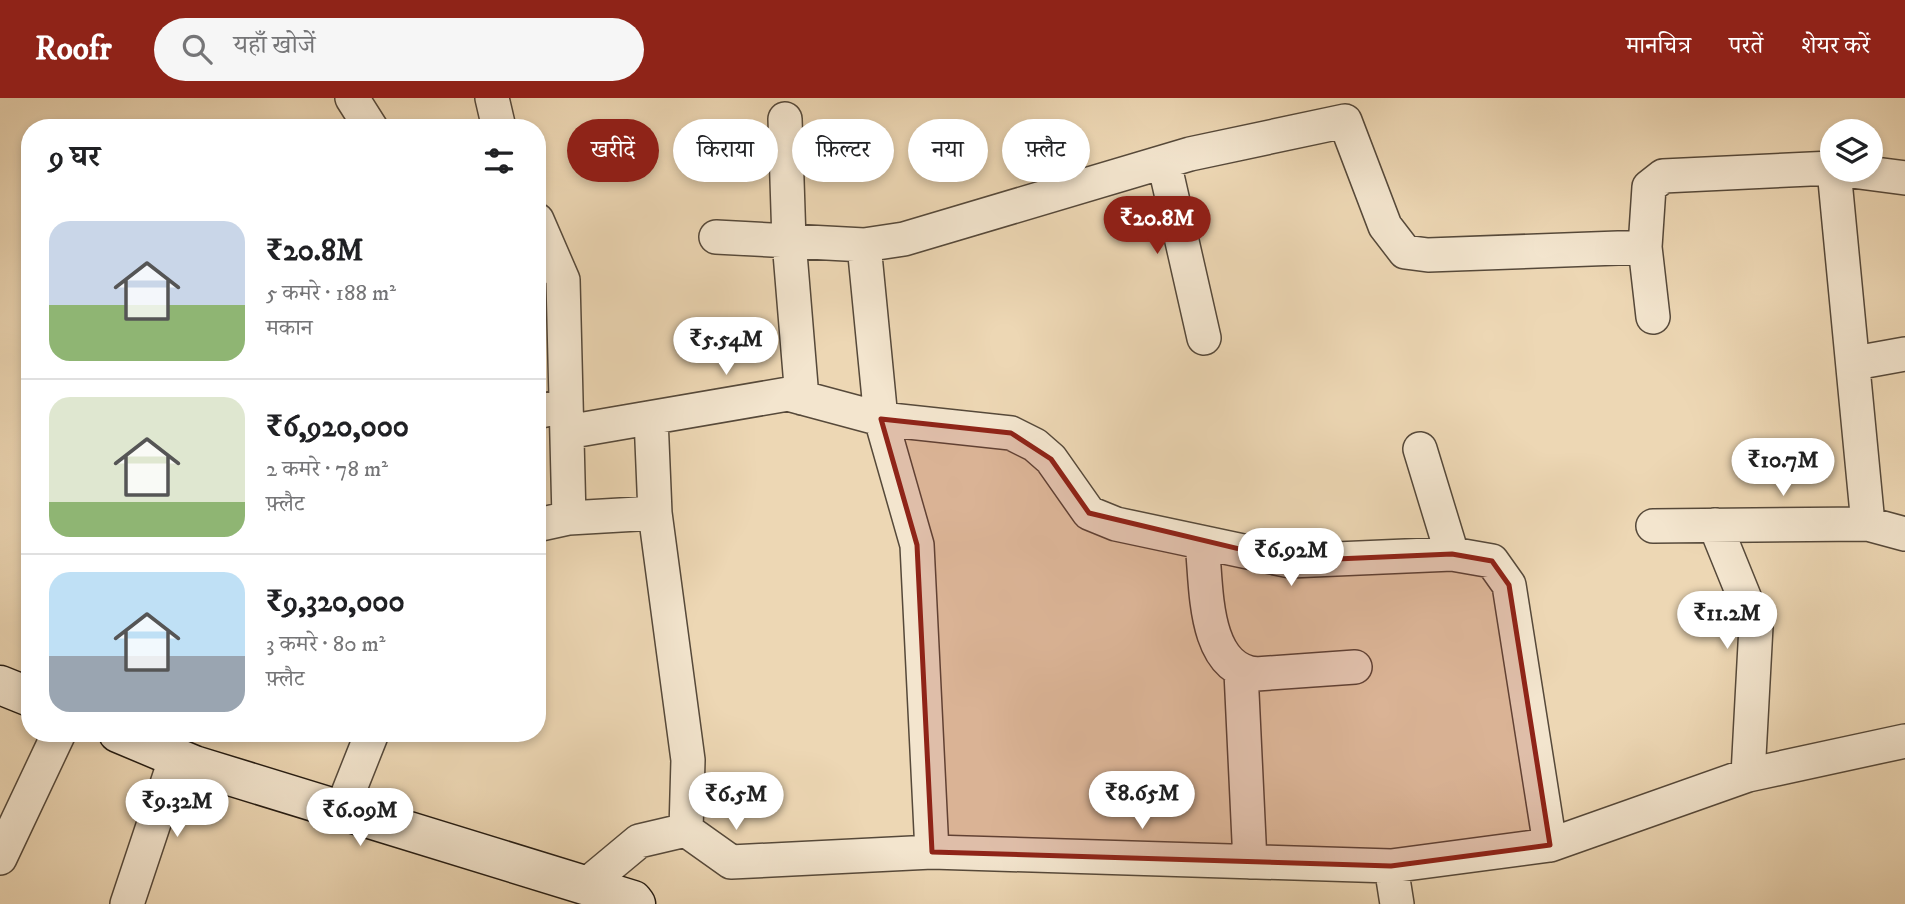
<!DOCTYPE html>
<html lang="hi">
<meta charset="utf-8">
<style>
body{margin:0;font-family:"IM FELL DW Pica","Noto Serif Devanagari",serif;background:#f6f6f6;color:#202124;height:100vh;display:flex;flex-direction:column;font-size:26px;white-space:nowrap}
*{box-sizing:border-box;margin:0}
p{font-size:23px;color:#757577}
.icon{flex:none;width:38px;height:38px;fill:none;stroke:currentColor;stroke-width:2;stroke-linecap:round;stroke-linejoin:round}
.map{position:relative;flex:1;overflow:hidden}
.side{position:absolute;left:21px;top:21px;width:525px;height:623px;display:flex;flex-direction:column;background:#fff;border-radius:28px;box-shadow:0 4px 10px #0003}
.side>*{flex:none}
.banner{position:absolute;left:567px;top:21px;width:665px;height:63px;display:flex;gap:14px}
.buttons{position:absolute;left:1820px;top:21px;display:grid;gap:14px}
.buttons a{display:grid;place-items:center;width:63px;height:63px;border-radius:50%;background:#fff;box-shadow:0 4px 10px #0003;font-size:35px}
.price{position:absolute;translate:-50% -60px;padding:0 16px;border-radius:24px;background:#fff;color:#222;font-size:23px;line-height:46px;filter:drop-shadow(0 2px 4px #0008)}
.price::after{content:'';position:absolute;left:50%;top:42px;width:21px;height:16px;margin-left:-10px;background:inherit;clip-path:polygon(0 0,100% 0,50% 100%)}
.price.on{background:#8f2418;color:#fff}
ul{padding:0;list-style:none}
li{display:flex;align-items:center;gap:21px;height:175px;padding:0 28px}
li+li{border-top:2px solid #e0e0e0}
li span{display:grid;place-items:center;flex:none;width:196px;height:140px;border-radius:21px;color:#555}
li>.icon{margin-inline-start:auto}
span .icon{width:84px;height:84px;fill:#fffc;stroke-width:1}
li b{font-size:30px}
h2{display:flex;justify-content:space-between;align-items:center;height:84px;padding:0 28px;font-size:30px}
.pill{padding:0 24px;border-radius:32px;background:#fff;box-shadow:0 4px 10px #0003;font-size:24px;line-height:63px}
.pill.on{background:#8f2418;color:#fff}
header{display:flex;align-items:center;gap:42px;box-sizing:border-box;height:98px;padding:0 35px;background:#8f2418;color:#fff}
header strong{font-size:33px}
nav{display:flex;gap:38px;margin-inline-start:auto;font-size:24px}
.search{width:490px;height:63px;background:#f6f6f6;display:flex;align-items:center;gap:18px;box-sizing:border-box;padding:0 24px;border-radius:38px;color:#757577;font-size:26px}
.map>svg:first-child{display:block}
</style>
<header>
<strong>Roofr</strong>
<div class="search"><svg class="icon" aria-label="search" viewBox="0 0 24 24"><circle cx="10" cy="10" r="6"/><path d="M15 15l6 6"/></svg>यहाँ खोजें</div>
<nav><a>मानचित्र</a><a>परतें</a><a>शेयर करें</a></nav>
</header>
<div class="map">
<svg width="1905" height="806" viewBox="0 0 1905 806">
<rect width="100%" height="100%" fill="#edd7b4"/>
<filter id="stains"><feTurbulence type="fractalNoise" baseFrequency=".00286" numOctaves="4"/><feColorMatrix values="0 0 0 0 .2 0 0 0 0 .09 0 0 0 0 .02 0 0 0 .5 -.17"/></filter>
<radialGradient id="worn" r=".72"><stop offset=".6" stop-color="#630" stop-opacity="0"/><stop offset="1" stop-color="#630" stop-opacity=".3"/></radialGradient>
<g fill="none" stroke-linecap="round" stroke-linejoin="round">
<defs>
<path id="street" d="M352 0 371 30
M492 0 499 30
M785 21 789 143 802 300
M1164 64 1204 240
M1834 72 1868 426
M1844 72 1905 80
M537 122 563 182 569 420 655 415
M716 139 864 147 904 141 1190 56 1345 23 1385 128 1405 154 1428 157 1645 149
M864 147 881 321 917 447 932 754 1391 768 1550 747 1748 677 1905 643
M1653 219 1645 149 1649 89 1663 78 1832 70
M1855 265 1905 256
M537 314 566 307
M651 320 655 415 688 662 686 732
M567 334 788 296 881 321 1011 335 1035 347 1051 361 1089 415 1116 426 1290 463 1452 456 1492 463 1509 487 1550 747
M1420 351 1452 456
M537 427 569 420
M1715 427 1756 528 1748 677
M1653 428 1868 426 1905 436
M1202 445C1207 488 1202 570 1256 576L1355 569
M1241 574 1250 764
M341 713 372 635
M0 760 59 635
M1391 768 1397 806
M585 788 639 743 686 732 731 764 932 754
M127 806 176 659"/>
<path id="secondary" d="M0 587 30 599
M118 635 194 667 633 802 636 806"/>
</defs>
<use href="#street" stroke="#56493a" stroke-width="36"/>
<use href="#secondary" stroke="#231a11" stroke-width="41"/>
<use href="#street" stroke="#f3e5ce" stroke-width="33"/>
<use href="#secondary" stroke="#f3e5ce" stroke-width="38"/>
</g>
<path fill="#8f2418" fill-opacity="0.2" stroke="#8f2418" stroke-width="5" stroke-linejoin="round" d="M881 321 1011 335 1051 361 1089 415 1290 463 1452 456 1492 463 1509 487 1550 747 1391 768 932 754 917 447Z"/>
<rect width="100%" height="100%" filter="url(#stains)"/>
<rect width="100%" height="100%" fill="url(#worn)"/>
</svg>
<div class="buttons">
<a><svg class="icon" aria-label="layers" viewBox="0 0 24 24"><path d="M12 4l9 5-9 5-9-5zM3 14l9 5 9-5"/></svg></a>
</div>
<b class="price on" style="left:1157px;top:158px">₹20.8M</b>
<b class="price" style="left:726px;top:279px">₹5.54M</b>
<b class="price" style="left:1783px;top:400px">₹10.7M</b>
<b class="price" style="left:1291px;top:490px">₹6.92M</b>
<b class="price" style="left:1727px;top:553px">₹11.2M</b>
<b class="price" style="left:1142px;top:733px">₹8.65M</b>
<b class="price" style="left:736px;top:734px">₹6.5M</b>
<b class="price" style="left:177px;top:741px">₹9.32M</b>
<b class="price" style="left:360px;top:750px">₹6.09M</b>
<div class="banner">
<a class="pill on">खरीदें</a>
<a class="pill">किराया</a>
<a class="pill">फ़िल्टर</a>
<a class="pill">नया</a>
<a class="pill">फ़्लैट</a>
</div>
<section class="side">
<h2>9 घर<svg class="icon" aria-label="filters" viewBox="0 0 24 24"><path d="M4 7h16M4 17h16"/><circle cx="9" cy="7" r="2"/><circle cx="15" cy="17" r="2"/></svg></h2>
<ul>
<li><span style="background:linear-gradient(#c9d6e8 60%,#8fb573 0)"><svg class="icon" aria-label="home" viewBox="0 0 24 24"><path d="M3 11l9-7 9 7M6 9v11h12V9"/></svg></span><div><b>₹20.8M</b><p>5 कमरे · 188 m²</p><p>मकान</p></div></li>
<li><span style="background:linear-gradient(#dfe7d0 75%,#8fb573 0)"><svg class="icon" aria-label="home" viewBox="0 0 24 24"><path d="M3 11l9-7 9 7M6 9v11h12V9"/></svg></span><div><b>₹6,920,000</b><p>2 कमरे · 78 m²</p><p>फ़्लैट</p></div></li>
<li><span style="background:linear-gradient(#bfe0f5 60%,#9aa5b1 0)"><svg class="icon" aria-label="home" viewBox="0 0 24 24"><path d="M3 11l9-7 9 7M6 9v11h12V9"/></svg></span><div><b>₹9,320,000</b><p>3 कमरे · 80 m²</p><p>फ़्लैट</p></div></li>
</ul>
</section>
</div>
